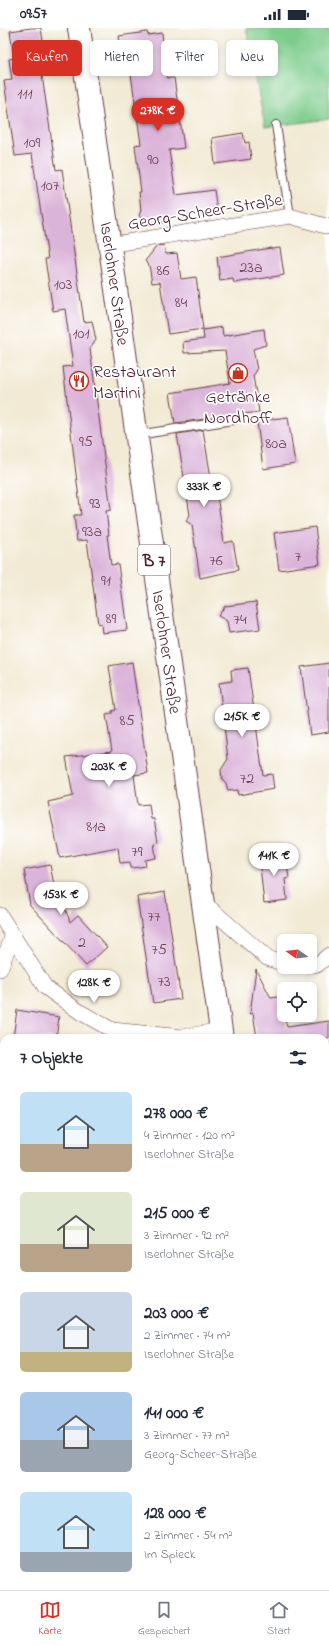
<!DOCTYPE html>
<html lang="de">
<meta charset="utf-8">
<style>
body{margin:0;font-family:"Indie Flower",sans-serif;background:#f2f2f3;color:#1f2937;height:100vh;display:flex;flex-direction:column;font-size:15px;white-space:nowrap}
*{box-sizing:border-box;margin:0}
p{font-size:13px;color:#747a83}
.icon{flex:none;width:22px;height:22px;fill:none;stroke:currentColor;stroke-width:2;stroke-linecap:round;stroke-linejoin:round}
.map{position:relative;flex:1;overflow:hidden}
.side{position:absolute;left:0px;top:1006px;width:329px;height:556px;display:flex;flex-direction:column;background:#fff;border-radius:12px 12px 0 0;box-shadow:0 2px 6px #0003}
.side>*{flex:none}
.top-card{position:absolute;left:12px;top:12px;width:305px;height:36px;display:flex;gap:8px}
.needle{width:26px;rotate:284deg}
.fabs{position:absolute;left:277px;top:906px;display:grid;gap:8px}
.fabs a{display:grid;place-items:center;width:40px;height:40px;border-radius:6px;background:#fff;box-shadow:0 2px 6px #0003;font-size:20px}
.price{position:absolute;translate:-50% -34px;padding:0 9px;border-radius:14px;background:#fff;color:#222;font-size:13px;line-height:26px;filter:drop-shadow(0 1px 2px #0008)}
.price::after{content:'';position:absolute;left:50%;top:24px;width:12px;height:9px;margin-left:-6px;background:inherit;clip-path:polygon(0 0,100% 0,50% 100%)}
.price.on{background:#d93025;color:#fff}
ul{padding:0;list-style:none}
li{display:flex;align-items:center;gap:12px;height:100px;padding:0 20px}
li span{display:grid;place-items:center;flex:none;width:112px;height:80px;border-radius:6px;color:#555}
li>.icon{margin-inline-start:auto}
span .icon{width:48px;height:48px;fill:#fffc;stroke-width:1}
li b{font-size:17px}
h2{display:flex;justify-content:space-between;align-items:center;height:48px;padding:0 20px;font-size:17px}
.tag{padding:0 14px;border-radius:6px;background:#fff;box-shadow:0 2px 6px #0003;font-size:14px;line-height:36px}
.tag.on{background:#d93025;color:#fff}
.status{display:flex;justify-content:space-between;align-items:center;height:28px;padding:0 20px;background:#fff;direction:ltr}
.status svg{height:11px;fill:currentColor}
.dock{display:flex;justify-content:space-around;align-items:center;height:56px;border-top:1px solid #e0e1e3;background:#fff;font-size:11px;color:#747a83}
.dock a{display:grid;justify-items:center;gap:2px}
.dock .on{color:#d93025}
.map>svg:first-child{display:block}
</style>
<div class="status"><b>09:57</b><svg viewBox="0 0 49 12"><path d="M0 12V9h3v3zM5 12V6h3v6zM10 12V3h3v9zM15 12V0h3v12zM26 1h20v11H26zM47 4h2v5h-2z"/></svg></div>
<div class="map">
<svg width="329" height="1562" viewBox="0 0 329 1562">
<rect width="100%" height="100%" fill="#fff"/>
<filter id="ink" filterUnits="userSpaceOnUse"><feTurbulence type="fractalNoise" baseFrequency=".025" numOctaves="2"/><feDisplacementMap in="SourceGraphic" scale="8" xChannelSelector="R" yChannelSelector="G"/><feConvolveMatrix kernelMatrix="1 2 1 2 8 2 1 2 1" color-interpolation-filters="sRGB"/></filter>
<filter id="wash" filterUnits="userSpaceOnUse"><feTurbulence type="fractalNoise" baseFrequency=".012" numOctaves="4" result="noise"/><feDisplacementMap in="SourceGraphic" scale="16" xChannelSelector="R" yChannelSelector="G"/><feGaussianBlur stdDeviation="0.9" result="paint"/><feColorMatrix in="noise" values="0 0 0 0 0 0 0 0 0 0 0 0 0 0 0 0 0 1.4 0 .05"/><feComposite in="paint" operator="in"/></filter>
<g filter="url(#wash)">
<rect width="100%" height="100%" fill="#f2ead4"/>
<path fill="#7ecc8c" stroke="#64765c" d="M246 0H329V91L265 99Z"/>
<g id="blocks">
<path fill="#dbb4d9" d="M31 0H41L45 26 39 27 56 142 62 141 84 294 92 293 96 312 90 321 111 482 106 483 109 507H107L111 537 118 536 127 602 102 605 101 596H98L87 512 77 513 74 487H81L63 339 73 338 65 281 53 283 45 231H48L32 126 15 128 4 53 12 52 9 31 14 30 10 3Z
M147 4 148 7 162 5 167 50H174L184 120 169 122 176 167 214 162 217 183 166 190V194L155 196 139 188 141 182 139 164H141L135 117 141 116 129 32 122 33 119 8Z
M243 105 245 115 249 114 251 131 215 136 212 110Z
M164 217 166 226 177 225 181 251 196 249 203 301 168 306 160 254 152 255 149 237 145 233 157 218Z
M271 220V221L280 220 284 247 234 255 233 251 220 253 217 229Z
M222 299 223 308 264 301 266 317 253 321 257 342 253 348 259 384 175 395 170 365 230 355 225 323 184 325 183 314 204 311 203 302Z
M288 389 295 436 263 441 257 393Z
M203 402 214 468 217 467 224 515 233 513 238 542 200 550 192 497 186 493 190 487 177 406Z
M315 499 320 536 279 542 274 505Z
M256 574 260 601 229 605 227 593 218 588 225 578Z
M132 634 148 745 134 747 138 777 149 776 151 791H154L158 814 154 815 156 830 145 832 146 838 131 840 130 834 120 835 118 819 60 830 48 774 73 768 66 729 112 723 106 687 112 686V683L116 682 109 638Z
M329 635V704L310 707 301 639Z
M248 640 263 747 272 746 274 761 238 767 237 762 228 763 226 755 222 751 221 742 228 731 219 655 232 653 231 642Z
M285 825 289 850 285 851 287 872 264 875 259 829Z
M50 837 57 872 62 871 70 894 78 887 107 919 86 938 30 877 24 842Z
M165 864 181 971 153 975 137 869Z
M256 941 271 970 284 968V987L287 999 329 993V1010H257L253 985 250 986Z
M17 982 59 989 56 1010H13Z"/>
</g>
</g>
<g filter="url(#ink)">
<use href="#blocks" fill-opacity="0" stroke="#633d44" stroke-width="1"/>
<g fill="none" stroke-linecap="round" stroke-linejoin="round">
<defs>
<path id="service" d="M276 97 290 188
M137 407 233 392"/>
<path id="minor" d="M108 217 290 188 329 199
M204 875 267 930 284 936
M0 887 45 959 80 984 112 1002 182 1009 221 1002
M310 937H317L329 927
M0 941 13 907
M27 1558V1562"/>
<g id="primary">
<path id="s1" d="M79 0 222 1010"/>
<path d="M308 1558 309 1562"/>
</g>
</defs>
<use href="#service" stroke="#633d44" stroke-width="10"/>
<use href="#minor" stroke="#633d44" stroke-width="16"/>
<use href="#primary" stroke="#633d44" stroke-width="24"/>
<use href="#service" stroke="#fff" stroke-width="8"/>
<use href="#minor" stroke="#fff" stroke-width="15"/>
<use href="#primary" stroke="#fff" stroke-width="22"/>
</g>
</g>
<defs>
<symbol id="shop-ring" viewBox="-11 -11 22 22"><circle r="9.5" fill="#fff" stroke="#c8321e" stroke-width="1.5"/><path d="M-5-2.5h2.3a2.7 3.5 0 0 1 5.4 0H5L5.5 6h-11ZM-1.5-2.5h3a1.5 2.3 0 0 0-3 0Z" fill="#c8321e"/></symbol>
<symbol id="restaurant-ring" viewBox="-11 -11 22 22"><circle r="9.5" fill="#fff" stroke="#c8321e" stroke-width="1.5"/><path d="M-5-6h1v4h1v-4h1v4h1v-4h1v5L-1.5 .5V6h-2V.5L-5-1ZM5-6V6H3V1.5H1.5Q1.5-4 5-6Z" fill="#c8321e"/></symbol>
</defs>
<g fill-rule="evenodd">
<use href="#shop-ring" x="227" y="334" width="22" height="22"/>
<use href="#restaurant-ring" x="68" y="342" width="22" height="22"/>
</g>
<g text-anchor="middle" stroke-width="3.5" stroke-linejoin="round" paint-order="stroke">
<g font-size="16" fill="#6e4456">
<text x="25" y="70">111</text>
<text x="32" y="119">109</text>
<text x="153" y="136">90</text>
<text x="50" y="162">107</text>
<text x="251" y="244">23a</text>
<text x="163" y="247">86</text>
<text x="63" y="261">103</text>
<text x="181" y="279">84</text>
<text x="81" y="310">101</text>
<text x="86" y="418">95</text>
<text x="276" y="420">80a</text>
<text x="95" y="480">93</text>
<text x="92" y="508">93a</text>
<text x="298" y="533">7</text>
<text x="216" y="537">76</text>
<text x="106" y="557">91</text>
<text x="111" y="595">89</text>
<text x="240" y="596">74</text>
<text x="127" y="697">85</text>
<text x="247" y="755">72</text>
<text x="96" y="803">81a</text>
<text x="137" y="828">79</text>
<text x="154" y="893">77</text>
<text x="82" y="919">2</text>
<text x="159" y="926">75</text>
<text x="164" y="958">73</text>
</g>
<rect fill="#fff" stroke="#80626b" stroke-width="1" x="138" y="517" width="32" height="30" rx="3"/>
<g font-size="17" font-weight="bold" fill="#4a1f2b">
<text x="154" y="538">B 7</text>
</g>
<g font-size="18" fill="#4a1f2b" stroke="#fff">
<text transform="translate(205 183) rotate(-9)" y="6">Georg-Scheer-Straße</text>
<text dy="6" stroke="none"><textPath href="#s1" startOffset="258">Iserlohner Straße</textPath></text>
<text dy="6" stroke="none"><textPath href="#s1" startOffset="630">Iserlohner Straße</textPath></text>
</g>
<g font-size="18" fill="#4a1f2b" stroke="#fff" text-anchor="start">
<text x="93" y="349">Restaurant<tspan x="93" dy="21">Martini</tspan></text>
<text x="238" y="374" text-anchor="middle">Getränke<tspan x="238" dy="21">Nordhoff</tspan></text>
</g>
</g>
</svg>
<div class="fabs">
<a><svg class="needle" viewBox="-14 -14 28 28"><path d="M0-13l5 13h-10z" fill="#e53935"/><path d="M0 13l5-13h-10z" fill="#747a83"/></svg></a>
<a><svg class="icon" aria-label="locate" viewBox="0 0 24 24"><circle cx="12" cy="12" r="6"/><path d="M12 2v4M12 18v4M2 12h4M18 12h4"/></svg></a>
</div>
<b class="price on" style="left:158px;top:104px">278K €</b>
<b class="price" style="left:204px;top:480px">333K €</b>
<b class="price" style="left:242px;top:710px">215K €</b>
<b class="price" style="left:109px;top:760px">203K €</b>
<b class="price" style="left:274px;top:849px">141K €</b>
<b class="price" style="left:61px;top:888px">153K €</b>
<b class="price" style="left:94px;top:976px">128K €</b>
<div class="top-card">
<a class="tag on">Kaufen</a>
<a class="tag">Mieten</a>
<a class="tag">Filter</a>
<a class="tag">Neu</a>
</div>
<section class="side">
<h2>7 Objekte<svg class="icon" aria-label="filters" viewBox="0 0 24 24"><path d="M4 7h16M4 17h16"/><circle cx="9" cy="7" r="2"/><circle cx="15" cy="17" r="2"/></svg></h2>
<ul>
<li><span style="background:linear-gradient(#bfe0f5 65%,#b9a48a 0)"><svg class="icon" aria-label="home" viewBox="0 0 24 24"><path d="M3 11l9-7 9 7M6 9v11h12V9"/></svg></span><div><b>278 000 €</b><p>4 Zimmer · 120 m²</p><p>Iserlohner Straße</p></div></li>
<li><span style="background:linear-gradient(#dfe7d0 65%,#b9a48a 0)"><svg class="icon" aria-label="home" viewBox="0 0 24 24"><path d="M3 11l9-7 9 7M6 9v11h12V9"/></svg></span><div><b>215 000 €</b><p>3 Zimmer · 92 m²</p><p>Iserlohner Straße</p></div></li>
<li><span style="background:linear-gradient(#c9d6e8 75%,#c2b280 0)"><svg class="icon" aria-label="home" viewBox="0 0 24 24"><path d="M3 11l9-7 9 7M6 9v11h12V9"/></svg></span><div><b>203 000 €</b><p>2 Zimmer · 74 m²</p><p>Iserlohner Straße</p></div></li>
<li><span style="background:linear-gradient(#a9c7e8 60%,#9aa5b1 0)"><svg class="icon" aria-label="home" viewBox="0 0 24 24"><path d="M3 11l9-7 9 7M6 9v11h12V9"/></svg></span><div><b>141 000 €</b><p>3 Zimmer · 77 m²</p><p>Georg-Scheer-Straße</p></div></li>
<li><span style="background:linear-gradient(#bfe0f5 75%,#9aa5b1 0)"><svg class="icon" aria-label="home" viewBox="0 0 24 24"><path d="M3 11l9-7 9 7M6 9v11h12V9"/></svg></span><div><b>128 000 €</b><p>2 Zimmer · 54 m²</p><p>Im Spieck</p></div></li>
</ul>
</section>
</div>
<nav class="dock">
<a class="on"><svg class="icon" aria-label="map" viewBox="0 0 24 24"><path d="M3 6l6-2 6 2 6-2v14l-6 2-6-2-6 2zM9 4v14M15 6v14"/></svg>Karte</a>
<a><svg class="icon" aria-label="saved" viewBox="0 0 24 24"><path d="M7 4h10v16l-5-4-5 4z"/></svg>Gespeichert</a>
<a><svg class="icon" aria-label="home" viewBox="0 0 24 24"><path d="M3 11l9-7 9 7M6 9v11h12V9"/></svg>Start</a>
</nav>
